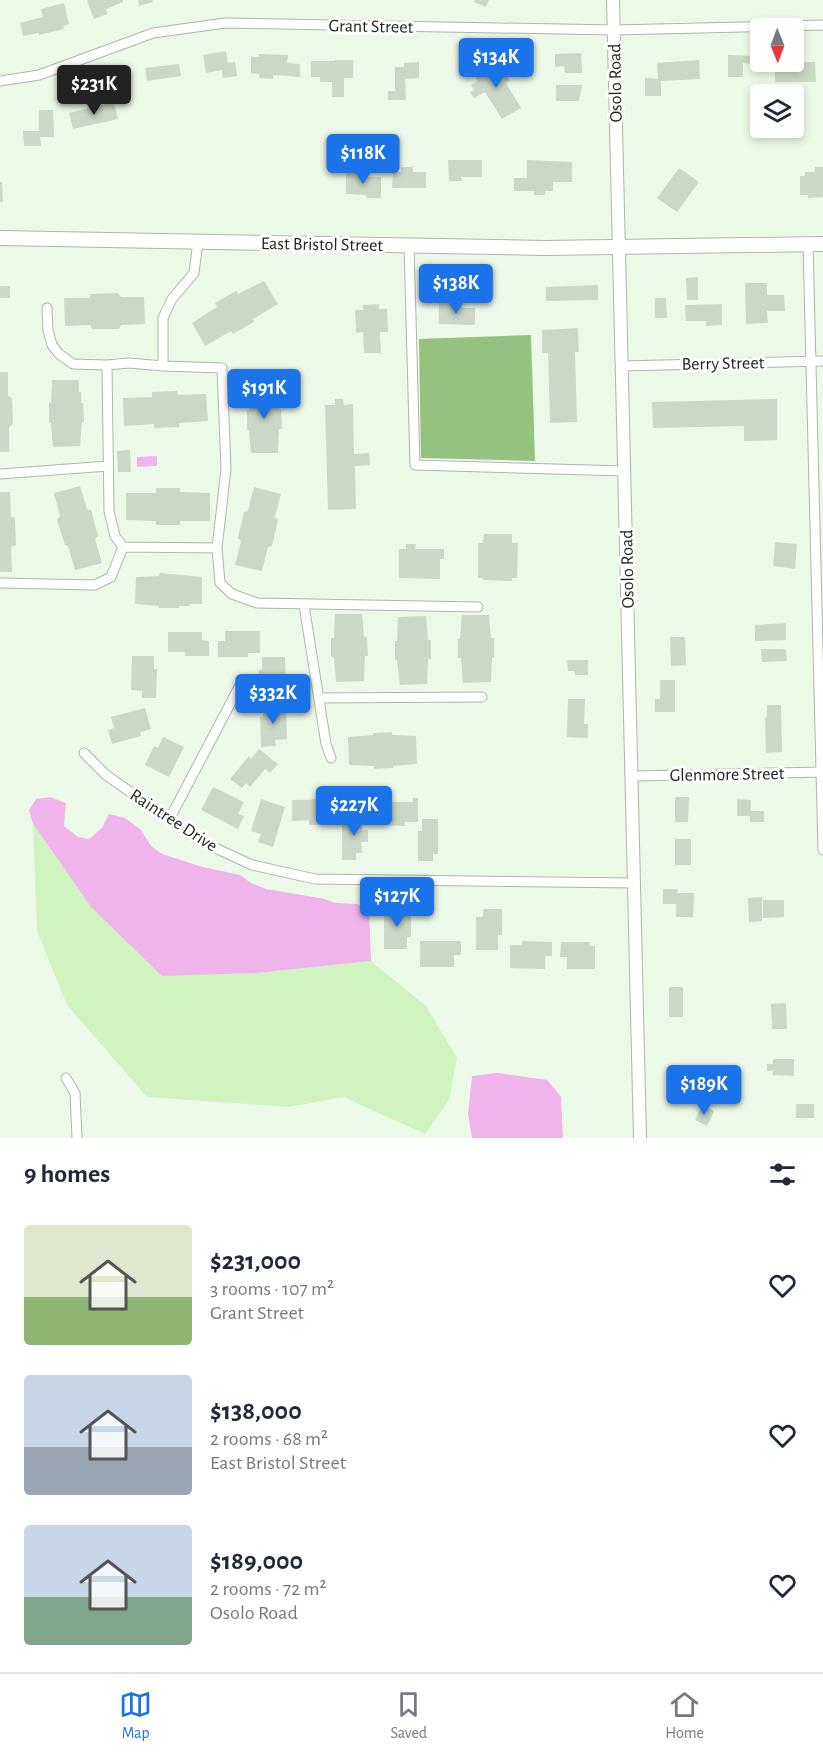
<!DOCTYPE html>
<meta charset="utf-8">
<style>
body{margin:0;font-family:"Alegreya Sans",sans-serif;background:#f6f6f7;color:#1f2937;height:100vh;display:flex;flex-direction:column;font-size:22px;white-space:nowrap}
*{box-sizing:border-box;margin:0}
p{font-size:20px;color:#747a83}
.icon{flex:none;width:33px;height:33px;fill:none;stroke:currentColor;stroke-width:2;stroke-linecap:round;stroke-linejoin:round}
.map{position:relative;height:1138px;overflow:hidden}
.sheet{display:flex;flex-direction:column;background:#fff;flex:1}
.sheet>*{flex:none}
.needle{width:39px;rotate:179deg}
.controls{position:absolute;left:750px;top:18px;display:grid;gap:12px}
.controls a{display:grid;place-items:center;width:54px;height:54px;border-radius:6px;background:#fff;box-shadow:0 3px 9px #0003;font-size:30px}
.price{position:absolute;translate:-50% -51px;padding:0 14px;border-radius:6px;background:#1a73e8;color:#fff;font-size:20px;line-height:39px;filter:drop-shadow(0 2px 3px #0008)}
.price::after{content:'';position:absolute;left:50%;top:36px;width:18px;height:14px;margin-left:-9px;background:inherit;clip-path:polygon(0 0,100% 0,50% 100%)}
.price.on{background:#222;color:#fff}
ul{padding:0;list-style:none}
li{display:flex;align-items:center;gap:18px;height:150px;padding:0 24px}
li span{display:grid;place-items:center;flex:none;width:168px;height:120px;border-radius:6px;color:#555}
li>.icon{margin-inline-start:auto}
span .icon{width:72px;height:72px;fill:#fffc;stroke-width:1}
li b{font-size:26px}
h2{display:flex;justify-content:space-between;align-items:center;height:72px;padding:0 24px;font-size:26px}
.tabs{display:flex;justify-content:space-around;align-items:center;height:84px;border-top:2px solid #e0e1e3;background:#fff;font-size:16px;color:#747a83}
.tabs a{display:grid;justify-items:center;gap:3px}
.tabs .on{color:#1a73e8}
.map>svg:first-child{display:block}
</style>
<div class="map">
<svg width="823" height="1138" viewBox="0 0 823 1138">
<rect width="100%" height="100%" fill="#edf9e8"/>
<path fill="#d0f4c0" d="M33 824 91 907 257 973 371 961 426 1006 457 1058 449 1100 425 1134 343 1097 289 1107 147 1097 67 1005 37 931Z"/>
<path fill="#95c281" d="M531 335 535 461 421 458 419 339Z"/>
<path fill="#f0b4ec" d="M157 456V466L137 467V457Z
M50 797 66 803 64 826 78 837 89 839 102 828 109 814 125 818 141 830 151 846 162 854 203 867 240 875 251 883 266 889 325 899 335 903 357 904 369 910 371 961 257 973 162 976 91 907 33 824 29 810 36 799Z
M497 1073 547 1080 561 1097 563 1138H472L468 1114 472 1076Z"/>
<path fill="#ccd8c7" d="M89 0H123V2L106 9 107 14 94 19 87 1Z
M138 0H152L153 2 139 6Z
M475 0H489L486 7 474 2Z
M64 3 69 24 63 26 64 29 39 35V33L23 36 20 23 43 17 41 9Z
M226 51 228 63 235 62 237 76 223 78 222 70 206 73 203 55Z
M581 53 582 73H565L564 66 555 67V54Z
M259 54 288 55 287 63 300 64V77L273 75V79L259 78V74L251 73V57H258Z
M728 55 754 56V64L743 63V77H728Z
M497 59 510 81 506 83 521 108 502 119 485 92 474 98 470 92 474 90 471 85 478 81 473 74Z
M335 60H353V78H344V97H332V82H320V77H311V61H335Z
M699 60 700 79 661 81V96H645V78L658 79 657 63Z
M419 62V78L405 79 406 100H388V91H395V67H404V63Z
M815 62 816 82H775V63Z
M179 64 181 76 147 81 145 68Z
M556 85H582L579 101H556Z
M114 102 118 119 73 129 69 113Z
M39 110H53L54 137H40L41 146H24L23 131H39Z
M448 160H482V177H461L462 181H449Z
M527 160 572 162V182H553V191H545V195H534V191H514V178H527Z
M401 167H413V172H426V188H392L393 172H401Z
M815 167H823V197L808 198V195H800V176H805V172H815Z
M679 168 699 182 677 212 657 198Z
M346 171H365L364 177H381V198H367L366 195 346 194Z
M0 182H2L3 202H0Z
M698 277V300H687L686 278Z
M264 281 278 304 253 319 254 322 233 334 231 331 205 346 192 323 217 307 215 303 236 291 238 294Z
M745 283H767V295H784L785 311H767L768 323 746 324Z
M598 285V300L546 301V287Z
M0 286H10V298H0Z
M118 293 121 297H144L145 324 121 325 119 329H92L90 325 65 326 64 298H89L91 294Z
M655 298H666L667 318H655Z
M439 303H452V305L462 306 463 308H475V325L439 324Z
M379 304V309H387L388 332H380L381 353H364L363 332 356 333 355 310H363V305Z
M722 304V325L706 326V321H686L685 305Z
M578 328 579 352H575L577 422 550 423 548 353H542V330Z
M0 372H8V396L12 398 13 424 9 427V452H0Z
M52 380H79V392H81V403H83L84 422H82L80 446 53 447 51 423H49V403H51Z
M277 386V398H279V409H281L282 429H279L278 453H251L249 430H247V410H249L250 387Z
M177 391 178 395 206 394 208 421 179 423V427L154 428V424L124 426 123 398 152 397V392Z
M335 399H343L344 405 353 404 354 454 369 453 370 465 355 466 356 509 328 510 325 405H335Z
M777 399V440L744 441V426L653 428 652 402Z
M130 450 131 472H118L117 451Z
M80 486 87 509 91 510 98 536 95 539 102 563 75 570 68 546 65 545 57 520 60 516 54 493Z
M254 487 281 494 275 517 278 520 272 546 268 547 262 571 235 565 241 541 238 538 244 512 248 511Z
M156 488H180V492L210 493V521H180V525H156V521L126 520V493H156Z
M0 492H10L11 516 15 518 16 545 11 547 12 572H0Z
M484 534H512V543H518L517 578H512V581L483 580V578H478V543H483Z
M775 542 797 544 795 569 773 566Z
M406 544H416L415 549H444V559H440V579L399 578V549H406Z
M160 573 202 577V604H190V606H179V608H159V606L135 604 136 577 159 576Z
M335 614H362L364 637H367L368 656H365L364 681 336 682 334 657H331V638H334Z
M462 615H489L491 638H494V657L492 658 491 682 463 683 461 658H458V639H460Z
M426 616 428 640H431V659H428L427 684 400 685 397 660H395V641H397L398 617Z
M786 623V640L755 641V625Z
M225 631H260V653H248V657H218V641H225Z
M168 632H202V640L209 641V656H185V652H168Z
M670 637H685L686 665 671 666Z
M761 649H786L787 661 762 662Z
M132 656H154V669H157L156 698H142V691L131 690Z
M262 657H285L286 691 274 692 275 698 259 699V670H262Z
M567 660H588V675H575L574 671H568Z
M660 680H675V712H655V699H660Z
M568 699H585L584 724H588V738L567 737Z
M286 704 287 739 275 740 276 746 261 747 260 717H263V705Z
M767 705H781L782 752 766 753 765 717H767Z
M145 708 151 729 140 732 141 736 112 744 108 730 114 728 111 717Z
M392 732V735L416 736 417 764 393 766V768L374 769V766L349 765 348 737 373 735V733Z
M163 737 184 747 169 777 145 765 154 746 158 748Z
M259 749 278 764 270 773 265 769 250 787 246 783 242 788 230 779 249 756 251 759Z
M213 787 244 802 238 814 244 816 238 829 201 810Z
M675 797H689L688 822H675Z
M413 798H418V822H405V826L376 825V810H383V802H413Z
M261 799 285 807 273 847 258 842 261 834 251 831Z
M332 799V824L309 825V820L292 821V800Z
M737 799 751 800V811H764V822H750V816H737Z
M347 817H368V824H362V830H368V842H361L362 853H356V860H342V825H347Z
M422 819H438V854H433V861H418V831H422Z
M675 839H691V865H675Z
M663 889H678L677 893H694L693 917H676V904H663Z
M762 897V921L749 922 748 898Z
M763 900H784V917L763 918Z
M384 909H411V937H407V949H384Z
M483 909H502V935H498V950H476V917H483Z
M420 941H461V955H454V967H420Z
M522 941 552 942V956H545V969L510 968V945H522Z
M561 942H590V946H595V969H567V957H560Z
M669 987H683V1017H669Z
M786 1003 787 1029H772L771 1004Z
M773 1059H794V1076L773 1075V1071H767V1064H773Z
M696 1086 697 1104H675L674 1087Z
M796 1104H814V1118H796Z
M702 1105 714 1111 707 1126 695 1120Z"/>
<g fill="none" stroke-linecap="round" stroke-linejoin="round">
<defs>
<path id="minor" d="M0 81 39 75 153 33 225 23 614 30 823 25
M198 241 194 273 172 299 163 318V366L222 368 226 469 217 548 220 583 232 594 257 603 478 607
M808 244 823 850
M409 245 415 465 625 471
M47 308 48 330 52 345 59 354 73 364 107 365 129 363 163 366
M107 365 109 511 115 536 123 547
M622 366 823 361
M0 474 108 466
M0 583 95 585 111 577 123 547 217 548
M304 605 326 744 331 758
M319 698 482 697
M84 753 106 775 200 841 252 865 315 879 634 883
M632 776 823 772
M169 820 239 687
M66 1078 75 1093 77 1138"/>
<path id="tertiary" d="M613 0 640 1138"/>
<path id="secondary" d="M0 238 545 248 823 244"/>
</defs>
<use href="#minor" stroke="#acb7a7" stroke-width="11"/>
<use href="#tertiary" stroke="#acb7a7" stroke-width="14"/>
<use href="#secondary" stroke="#acb7a7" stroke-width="16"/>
<use href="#minor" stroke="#fff" stroke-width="9"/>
<use href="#tertiary" stroke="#fff" stroke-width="12"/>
<use href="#secondary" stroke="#fff" stroke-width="14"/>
</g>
<g text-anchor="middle" stroke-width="6" stroke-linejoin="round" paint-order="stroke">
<g font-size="18" fill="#20251f" stroke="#fff">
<text transform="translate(371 26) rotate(1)" y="6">Grant Street</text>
<text transform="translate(615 83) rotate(-91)" y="6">Osolo Road</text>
<text transform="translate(322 244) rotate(1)" y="6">East Bristol Street</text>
<text transform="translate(723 363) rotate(-1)" y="6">Berry Street</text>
<text transform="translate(627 569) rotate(-91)" y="6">Osolo Road</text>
<text transform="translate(727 774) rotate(-1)" y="6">Glenmore Street</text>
<text transform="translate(174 820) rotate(33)" y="6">Raintree Drive</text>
</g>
</g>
</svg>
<div class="controls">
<a><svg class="needle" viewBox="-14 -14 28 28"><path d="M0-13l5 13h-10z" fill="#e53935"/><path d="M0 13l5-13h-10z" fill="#747a83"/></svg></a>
<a><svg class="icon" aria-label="layers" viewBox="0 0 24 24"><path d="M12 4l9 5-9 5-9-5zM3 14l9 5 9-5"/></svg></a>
</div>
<b class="price" style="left:496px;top:89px">$134K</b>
<b class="price on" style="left:94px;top:116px">$231K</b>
<b class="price" style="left:363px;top:185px">$118K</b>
<b class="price" style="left:456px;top:315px">$138K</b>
<b class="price" style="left:264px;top:420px">$191K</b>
<b class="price" style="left:273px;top:725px">$332K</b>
<b class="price" style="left:354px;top:837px">$227K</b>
<b class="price" style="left:397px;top:928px">$127K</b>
<b class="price" style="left:704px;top:1116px">$189K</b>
</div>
<section class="sheet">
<h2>9 homes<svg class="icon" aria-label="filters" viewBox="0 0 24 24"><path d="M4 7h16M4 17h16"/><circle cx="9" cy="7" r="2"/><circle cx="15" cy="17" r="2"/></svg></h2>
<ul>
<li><span style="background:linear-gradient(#dfe7d0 60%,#8fb573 0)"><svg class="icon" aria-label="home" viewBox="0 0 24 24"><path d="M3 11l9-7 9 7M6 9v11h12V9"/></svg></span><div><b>$231,000</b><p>3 rooms · 107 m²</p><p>Grant Street</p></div><svg class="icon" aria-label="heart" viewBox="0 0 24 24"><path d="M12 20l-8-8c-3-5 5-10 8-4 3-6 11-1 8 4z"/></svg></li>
<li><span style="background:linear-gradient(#c9d6e8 60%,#9aa5b1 0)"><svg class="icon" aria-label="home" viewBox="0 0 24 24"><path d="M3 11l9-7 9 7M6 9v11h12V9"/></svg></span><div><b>$138,000</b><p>2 rooms · 68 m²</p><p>East Bristol Street</p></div><svg class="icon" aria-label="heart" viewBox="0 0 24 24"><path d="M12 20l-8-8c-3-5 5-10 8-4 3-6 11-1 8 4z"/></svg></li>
<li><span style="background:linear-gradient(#c9d6e8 60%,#7fa58c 0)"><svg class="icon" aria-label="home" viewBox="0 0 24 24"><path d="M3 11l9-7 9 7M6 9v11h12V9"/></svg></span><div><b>$189,000</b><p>2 rooms · 72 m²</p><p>Osolo Road</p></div><svg class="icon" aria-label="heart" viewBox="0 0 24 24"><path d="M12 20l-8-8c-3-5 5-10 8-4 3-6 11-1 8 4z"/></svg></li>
</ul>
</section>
<nav class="tabs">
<a class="on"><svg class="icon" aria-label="map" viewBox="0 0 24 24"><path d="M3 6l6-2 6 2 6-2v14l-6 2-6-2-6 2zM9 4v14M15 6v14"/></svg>Map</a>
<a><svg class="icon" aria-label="saved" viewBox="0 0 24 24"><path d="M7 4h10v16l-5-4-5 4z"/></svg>Saved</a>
<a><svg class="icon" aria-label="home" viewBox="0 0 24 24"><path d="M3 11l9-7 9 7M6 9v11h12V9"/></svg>Home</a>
</nav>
